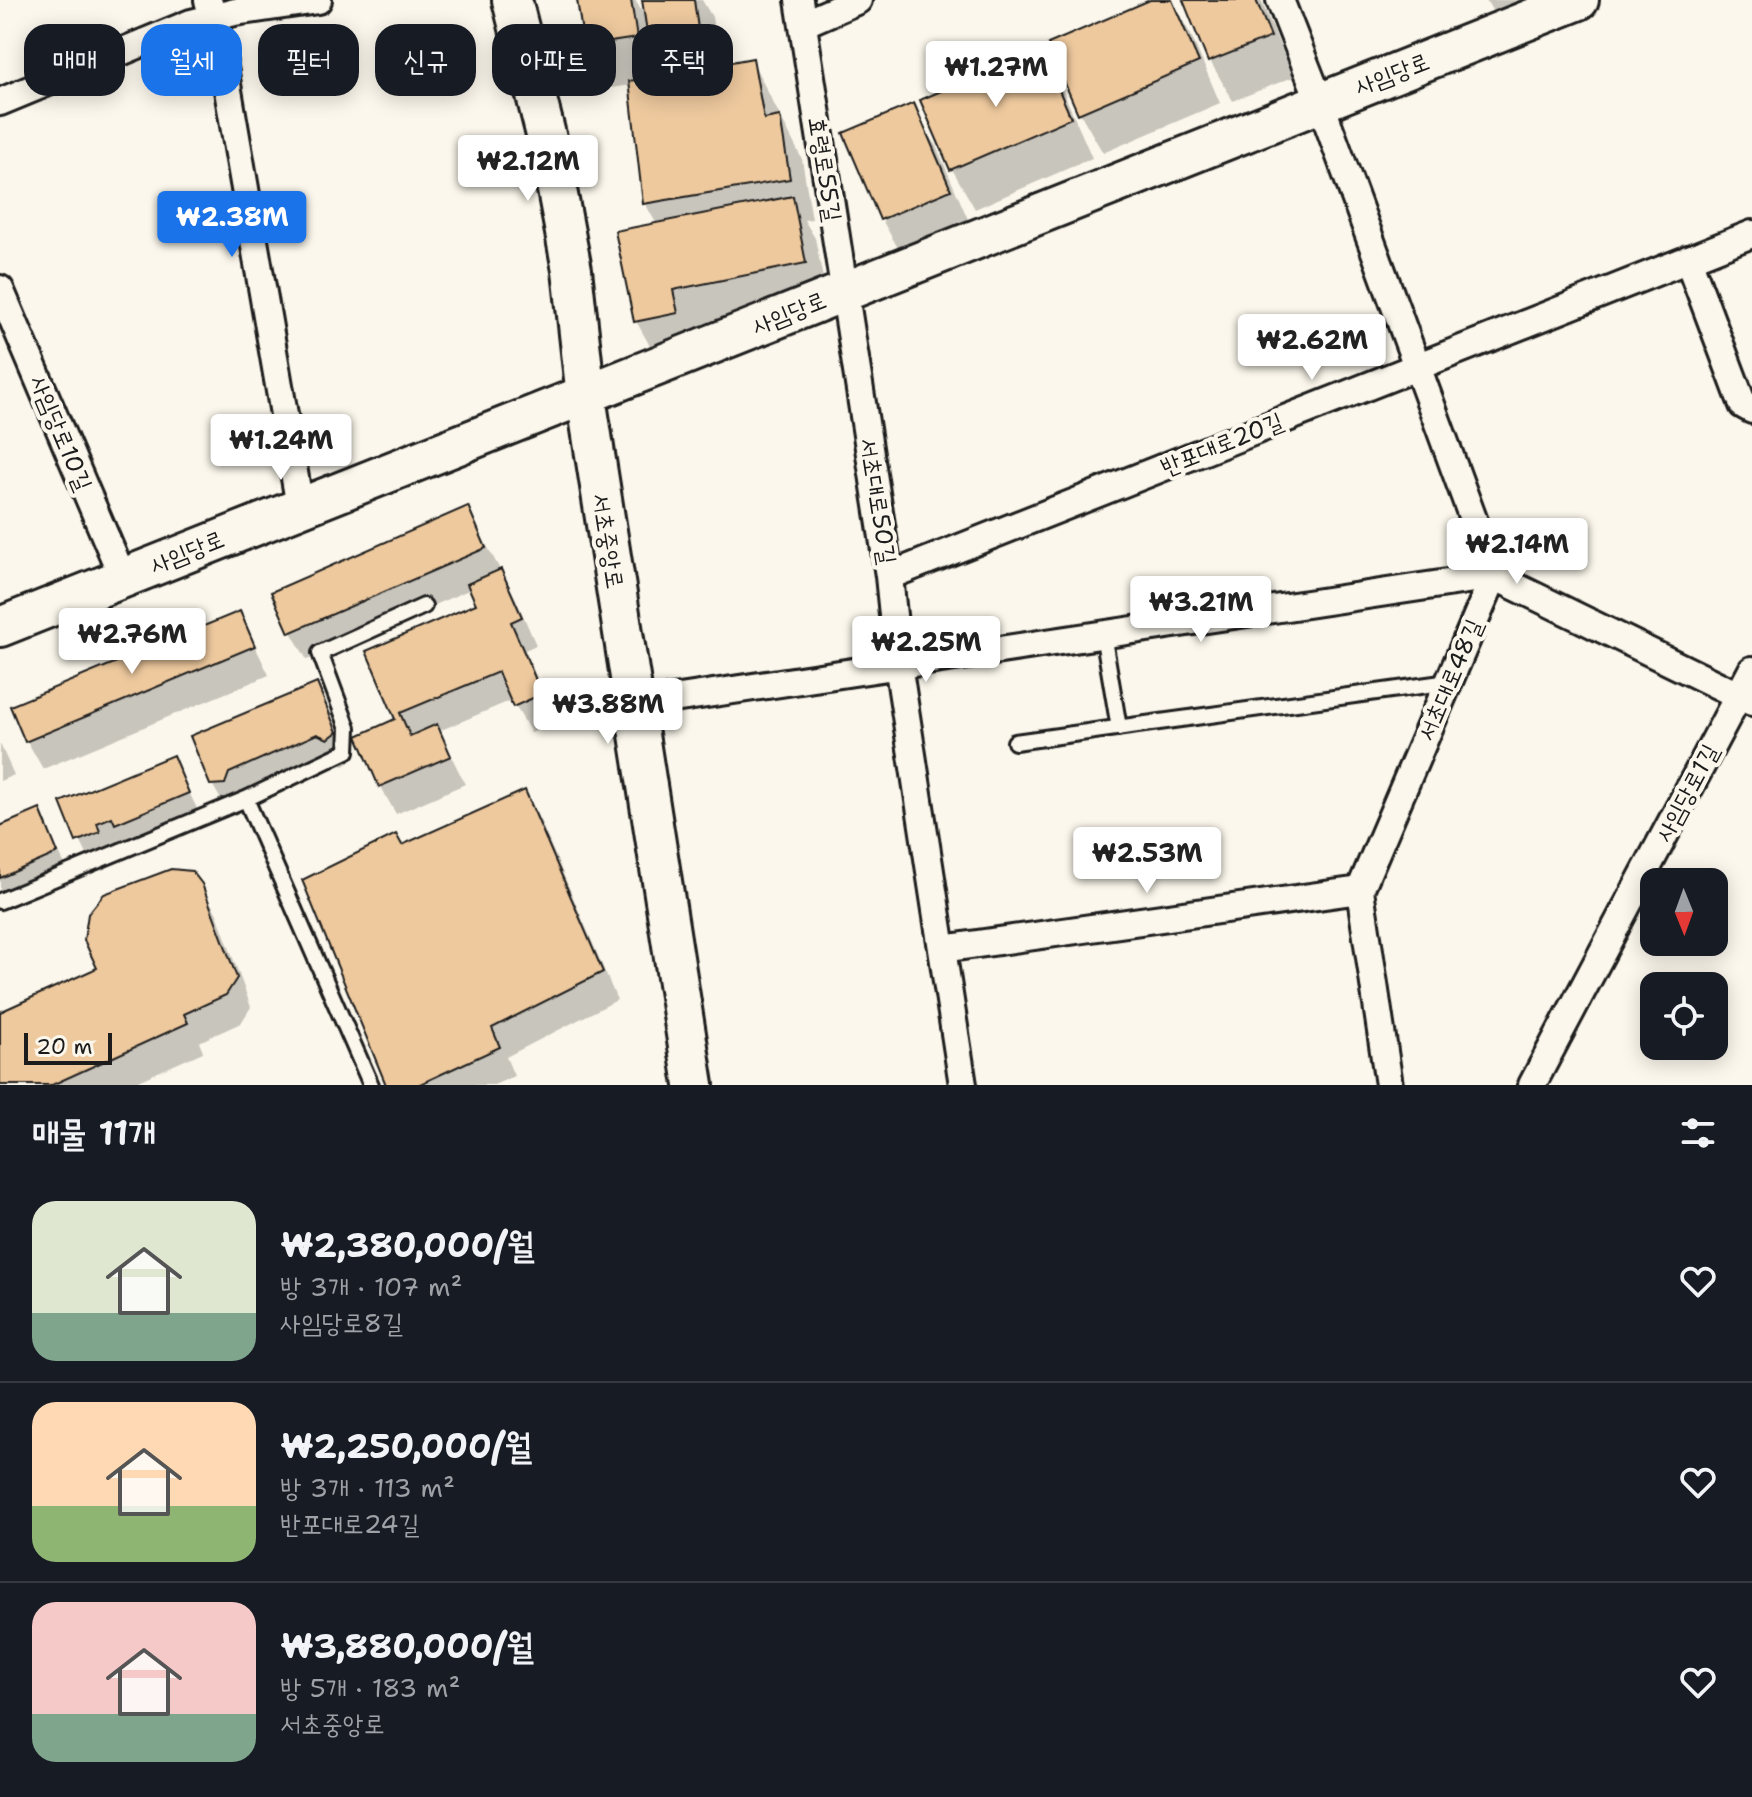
<!DOCTYPE html>
<html lang="ko">
<meta charset="utf-8">
<style>
body{margin:0;font-family:"Shantell Sans","Poor Story",sans-serif;background:#20242c;color:#f1f3f6;height:100vh;display:flex;flex-direction:column;font-size:30px;white-space:nowrap}
*{box-sizing:border-box;margin:0}
p{font-size:26px;color:#9ea1a6}
.icon{flex:none;width:44px;height:44px;fill:none;stroke:currentColor;stroke-width:2;stroke-linecap:round;stroke-linejoin:round}
.map{position:relative;height:1085px;overflow:hidden}
.side{display:flex;flex-direction:column;background:#171b24;flex:1}
.side>*{flex:none}
.guide{position:absolute;left:24px;top:24px;width:800px;height:72px;display:flex;gap:16px}
.needle{width:52px;rotate:179deg}
.fabs{position:absolute;left:1640px;top:868px;display:grid;gap:16px}
.fabs a{display:grid;place-items:center;width:88px;height:88px;border-radius:16px;background:#171b24;box-shadow:0 4px 20px #0003;font-size:40px}
.scale{position:absolute;left:24px;bottom:20px;width:88px;box-sizing:border-box;padding-left:8px;border:4px solid #1c1c1c;border-top:0;font-size:22px;line-height:28px;white-space:nowrap;color:#1c1c1c;-webkit-text-stroke:6px #fbf7ec;paint-order:stroke}
.price{position:absolute;translate:-50% -68px;padding:0 18px;border-radius:8px;background:#fff;color:#222;font-size:26px;line-height:52px;filter:drop-shadow(0 2px 4px #0008)}
.price::after{content:'';position:absolute;left:50%;top:48px;width:24px;height:18px;margin-left:-12px;background:inherit;clip-path:polygon(0 0,100% 0,50% 100%)}
.price.selected{background:#1a73e8;color:#fff}
ul{padding:0;list-style:none}
li{display:flex;align-items:center;gap:24px;height:200px;padding:0 32px}
li+li{border-top:2px solid #363941}
li span{display:grid;place-items:center;flex:none;width:224px;height:160px;border-radius:24px;color:#555}
li>.icon{margin-inline-start:auto}
span .icon{width:96px;height:96px;fill:#fffc;stroke-width:1}
li b{font-size:34px}
h2{display:flex;justify-content:space-between;align-items:center;height:96px;padding:0 32px;font-size:34px}
.tag{padding:0 28px;border-radius:24px;background:#171b24;box-shadow:0 4px 20px #0003;font-size:28px;line-height:72px}
.tag.selected{background:#1a73e8;color:#fff}
.map>svg:first-child{display:block}
</style>
<div class="map">
<svg width="1752" height="1085" viewBox="0 0 1752 1085">
<rect width="100%" height="100%" fill="#fbf7ec"/>
<filter id="ink" filterUnits="userSpaceOnUse"><feTurbulence type="fractalNoise" baseFrequency=".0125" numOctaves="2"/><feDisplacementMap in="SourceGraphic" scale="16" xChannelSelector="R" yChannelSelector="G"/><feConvolveMatrix kernelMatrix="1 2 1 2 8 2 1 2 1" color-interpolation-filters="sRGB"/></filter>
<g filter="url(#ink)">
<path fill="#0003" fill-rule="evenodd" d="M579 0H635L647 20 644 0H702L712 17 720 67 752 61 802 159 812 219 804 220 815 238 828 303 695 330 700 354 659 362 636 321 657 225 645 203 631 85 611 88 586 45ZM657 59 667 76 660 78Z
M1155 0H1171L1191 35 1220 103 1103 153 1080 113Z
M1185 0H1261L1293 77 1233 101 1210 61Z
M1486 0H1570L1502 27Z
M1040 51 1063 91 1092 158 975 209 952 169Z
M913 105 937 148 974 233 906 262 882 220 845 134Z
M467 509 516 599 536 645 525 650 556 723 531 733 512 700 439 731 465 784 396 814 380 786 398 720 368 652 478 605 471 589 307 660 291 632Z
M239 613 269 675 43 769 27 741Z
M316 685 352 761 344 766 334 761 245 801 240 811 228 812 212 784Z
M0 744 14 775 0 781Z
M172 757 203 821 94 869 62 803Z
M524 792 540 820 617 1000 506 1057 514 1076 494 1085H389L402 848Z
M39 812 73 881 0 912V828Z
M201 885 217 914 251 1007 241 1023 199 1042 203 1052 129 1085H0V1015L99 969Z"/>
<path fill="#eec99e" stroke="#1c1c1c" stroke-width="2" d="M577 0H631L637 38 584 46Z
M642 0H694L700 43 650 51Z
M1150 0H1172L1199 62 1078 114 1048 44Z
M1183 0H1256L1271 37 1208 62Z
M1041 48 1071 118 950 170 920 100Z
M753 58 764 119 780 116 790 179 643 204 629 81Z
M914 103 951 190 880 220 843 133Z
M793 196 806 263 673 290 678 313 634 322 615 231Z
M468 506 486 548 289 633 271 592Z
M501 569 522 617 511 622 542 694 513 707 498 672 400 713 410 736 437 724 451 756 379 787 357 736 395 719 366 651 476 604 467 584Z
M240 611 255 646 25 742 10 706Z
M317 683 337 732 328 739 317 734 229 773 225 784 210 785 190 736Z
M173 755 189 793 115 824 112 817 97 823 100 832 76 842 60 802Z
M525 790 603 972 492 1028 500 1047 418 1085H386L302 880 396 834 402 845Z
M40 809 58 853 0 878V826Z
M171 869 192 871 202 884 237 978 226 995 184 1014 188 1023 52 1085H0V1012L97 968 84 940 88 914 104 894Z"/>
<g fill="none" stroke-linecap="round" stroke-linejoin="round">
<defs>
<path id="service" d="M1103 634 1119 728
M1015 742 1449 682
M246 799 371 1085
M0 901 246 799 347 751 348 728 320 653 424 606"/>
<path id="minor" d="M208 0 220 44 300 507
M799 0 889 576 898 664 963 1085
M1280 0 1320 102 1494 576 1360 890 1389 1085
M803 24 858 0
M0 102 191 23 235 12 318 0
M1688 259 1743 405 1752 410
M0 289 123 578
M889 576 1752 234
M633 705 1494 576 1752 702
M942 949 1360 890
M1532 1085 1752 670"/>
<path id="secondary" d="M512 0 549 147 572 270 586 397 694 1085
M0 627 1579 0"/>
</defs>
<use href="#service" stroke="#1c1c1c" stroke-width="20"/>
<use href="#minor" stroke="#1c1c1c" stroke-width="32"/>
<use href="#secondary" stroke="#1c1c1c" stroke-width="44"/>
<use href="#service" stroke="#fbf7ec" stroke-width="14"/>
<use href="#minor" stroke="#fbf7ec" stroke-width="26"/>
<use href="#secondary" stroke="#fbf7ec" stroke-width="38"/>
</g>
</g>
<g text-anchor="middle" stroke-width="8" stroke-linejoin="round" paint-order="stroke">
<g font-size="24" fill="#1c1c1c" stroke="#fbf7ec">
<text transform="translate(1392 74) rotate(-21)" y="8">사임당로</text>
<text transform="translate(825 169) rotate(81)" y="8">효령로55길</text>
<text transform="translate(789 313) rotate(-22)" y="8">사임당로</text>
<text transform="translate(61 433) rotate(67)" y="8">사임당로10길</text>
<text transform="translate(1222 444) rotate(-22)" y="8">반포대로20길</text>
<text transform="translate(878 501) rotate(81)" y="8">서초대로50길</text>
<text transform="translate(608 541) rotate(81)" y="8">서초중앙로</text>
<text transform="translate(187 552) rotate(-22)" y="8">사임당로</text>
<text transform="translate(1450 680) rotate(-67)" y="8">서초대로48길</text>
<text transform="translate(1687 793) rotate(-62)" y="8">사임당로1길</text>
</g>
</g>
</svg>
<div class="fabs">
<a><svg class="needle" viewBox="-14 -14 28 28"><path d="M0-13l5 13h-10z" fill="#e53935"/><path d="M0 13l5-13h-10z" fill="#9ea1a6"/></svg></a>
<a><svg class="icon" aria-label="locate" viewBox="0 0 24 24"><circle cx="12" cy="12" r="6"/><path d="M12 2v4M12 18v4M2 12h4M18 12h4"/></svg></a>
</div>
<div class="scale">20 m</div>
<b class="price" style="left:996px;top:109px">₩1.27M</b>
<b class="price" style="left:528px;top:203px">₩2.12M</b>
<b class="price selected" style="left:232px;top:259px">₩2.38M</b>
<b class="price" style="left:1312px;top:382px">₩2.62M</b>
<b class="price" style="left:281px;top:482px">₩1.24M</b>
<b class="price" style="left:1517px;top:586px">₩2.14M</b>
<b class="price" style="left:1201px;top:644px">₩3.21M</b>
<b class="price" style="left:132px;top:676px">₩2.76M</b>
<b class="price" style="left:926px;top:684px">₩2.25M</b>
<b class="price" style="left:608px;top:746px">₩3.88M</b>
<b class="price" style="left:1147px;top:895px">₩2.53M</b>
<div class="guide">
<a class="tag">매매</a>
<a class="tag selected">월세</a>
<a class="tag">필터</a>
<a class="tag">신규</a>
<a class="tag">아파트</a>
<a class="tag">주택</a>
</div>
</div>
<section class="side">
<h2>매물 11개<svg class="icon" aria-label="filters" viewBox="0 0 24 24"><path d="M4 7h16M4 17h16"/><circle cx="9" cy="7" r="2"/><circle cx="15" cy="17" r="2"/></svg></h2>
<ul>
<li><span style="background:linear-gradient(#dfe7d0 70%,#7fa58c 0)"><svg class="icon" aria-label="home" viewBox="0 0 24 24"><path d="M3 11l9-7 9 7M6 9v11h12V9"/></svg></span><div><b>₩2,380,000/월</b><p>방 3개 · 107 m²</p><p>사임당로8길</p></div><svg class="icon" aria-label="heart" viewBox="0 0 24 24"><path d="M12 20l-8-8c-3-5 5-10 8-4 3-6 11-1 8 4z"/></svg></li>
<li><span style="background:linear-gradient(#ffd9b3 65%,#8fb573 0)"><svg class="icon" aria-label="home" viewBox="0 0 24 24"><path d="M3 11l9-7 9 7M6 9v11h12V9"/></svg></span><div><b>₩2,250,000/월</b><p>방 3개 · 113 m²</p><p>반포대로24길</p></div><svg class="icon" aria-label="heart" viewBox="0 0 24 24"><path d="M12 20l-8-8c-3-5 5-10 8-4 3-6 11-1 8 4z"/></svg></li>
<li><span style="background:linear-gradient(#f6c9c9 70%,#7fa58c 0)"><svg class="icon" aria-label="home" viewBox="0 0 24 24"><path d="M3 11l9-7 9 7M6 9v11h12V9"/></svg></span><div><b>₩3,880,000/월</b><p>방 5개 · 183 m²</p><p>서초중앙로</p></div><svg class="icon" aria-label="heart" viewBox="0 0 24 24"><path d="M12 20l-8-8c-3-5 5-10 8-4 3-6 11-1 8 4z"/></svg></li>
</ul>
</section>
